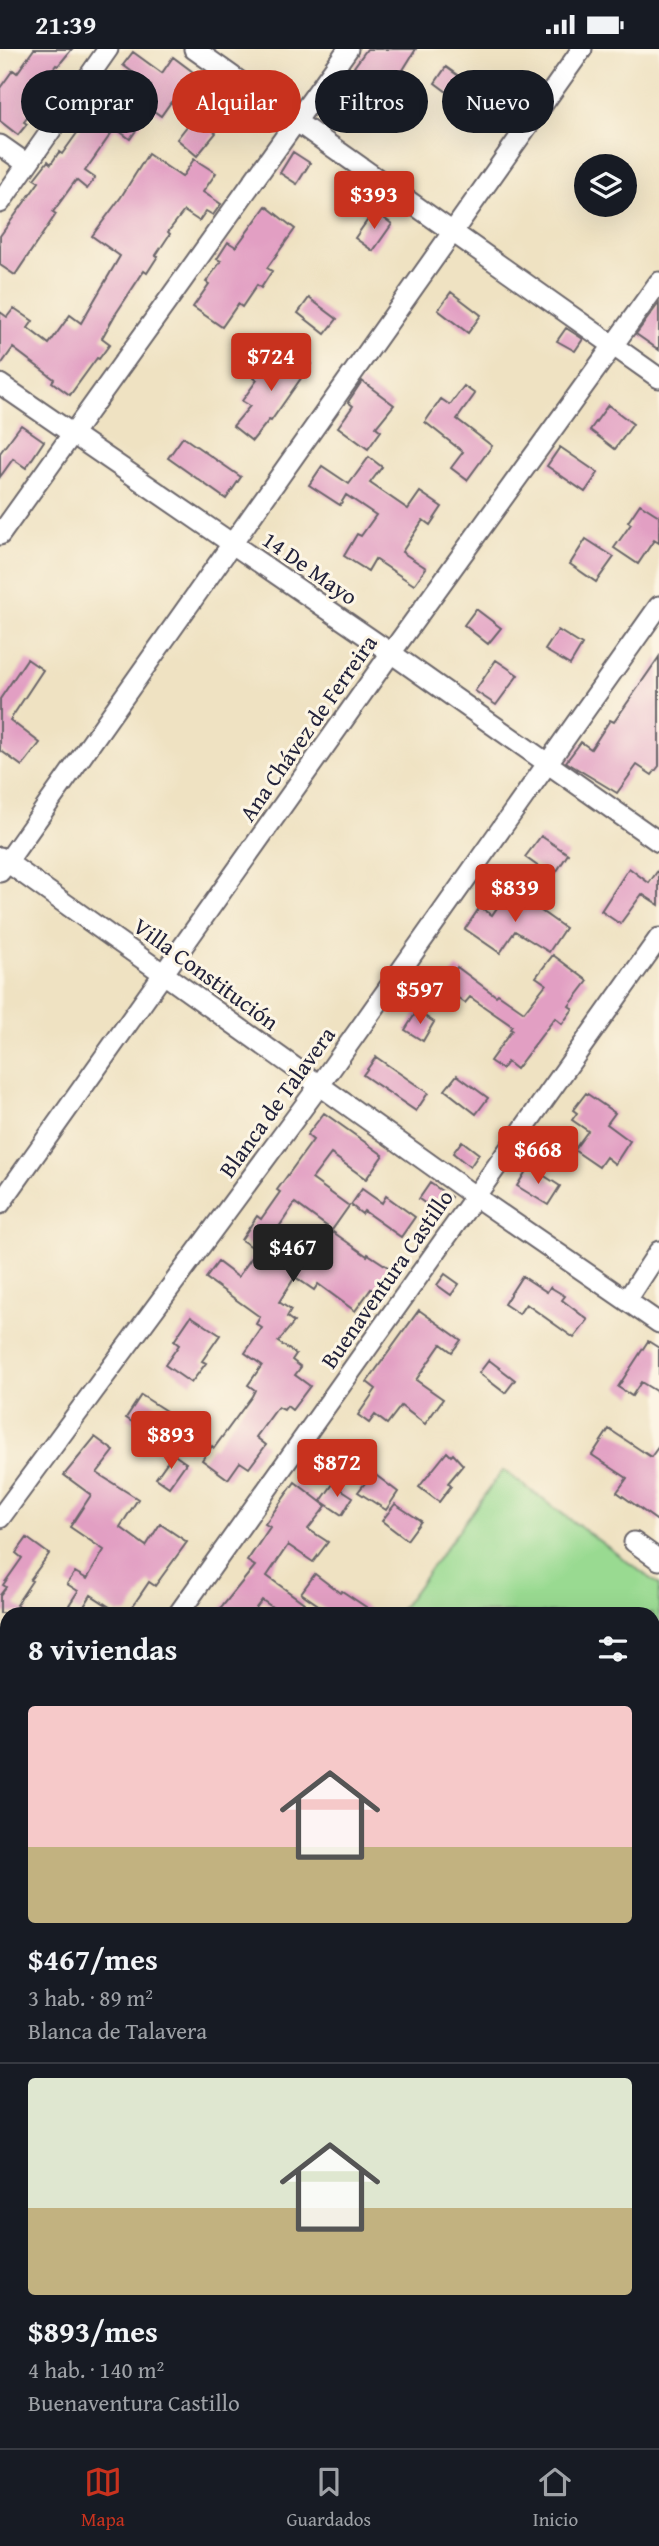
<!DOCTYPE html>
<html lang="es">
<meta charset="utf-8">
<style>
body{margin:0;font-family:"Gentium Book Plus",serif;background:#242831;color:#f1f3f6;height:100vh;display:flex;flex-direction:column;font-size:26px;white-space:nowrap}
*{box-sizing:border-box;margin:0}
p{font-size:23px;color:#9ea1a6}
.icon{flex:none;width:38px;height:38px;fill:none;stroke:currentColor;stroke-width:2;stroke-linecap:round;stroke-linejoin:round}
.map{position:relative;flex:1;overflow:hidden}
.panel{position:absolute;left:0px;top:1558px;width:660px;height:842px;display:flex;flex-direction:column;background:#171b24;border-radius:21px 21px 0 0;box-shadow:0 7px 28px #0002}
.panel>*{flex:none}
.banner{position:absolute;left:21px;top:21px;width:618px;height:63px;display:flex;gap:14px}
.fabs{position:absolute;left:574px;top:105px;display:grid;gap:14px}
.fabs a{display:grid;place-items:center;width:63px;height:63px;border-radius:50%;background:#171b24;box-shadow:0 7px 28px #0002;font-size:35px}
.price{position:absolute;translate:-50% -60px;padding:0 16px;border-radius:7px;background:#c8321e;color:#fff;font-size:23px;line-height:46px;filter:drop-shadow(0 2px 4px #0008)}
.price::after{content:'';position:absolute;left:50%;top:42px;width:21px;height:16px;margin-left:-10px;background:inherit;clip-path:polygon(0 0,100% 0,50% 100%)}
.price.current{background:#222;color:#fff}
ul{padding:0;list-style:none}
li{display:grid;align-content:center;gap:14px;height:371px;padding:0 28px}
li+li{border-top:2px solid #363941}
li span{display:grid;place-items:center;height:217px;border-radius:7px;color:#555}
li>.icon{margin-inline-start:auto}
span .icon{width:126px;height:126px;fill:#fffc;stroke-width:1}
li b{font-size:30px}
h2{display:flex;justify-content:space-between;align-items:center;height:84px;padding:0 28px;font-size:30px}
.pill{padding:0 24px;border-radius:32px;background:#171b24;box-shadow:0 7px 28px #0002;font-size:24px;line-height:63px}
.pill.current{background:#c8321e;color:#fff}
.status{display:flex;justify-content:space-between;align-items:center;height:49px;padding:0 35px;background:#171b24;direction:ltr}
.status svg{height:19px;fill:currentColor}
.dock{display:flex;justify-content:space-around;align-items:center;height:98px;border-top:2px solid #363941;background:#171b24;font-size:19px;color:#9ea1a6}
.dock a{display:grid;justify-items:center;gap:4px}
.dock .current{color:#c8321e}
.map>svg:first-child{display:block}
</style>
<div class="status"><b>21:39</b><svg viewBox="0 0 49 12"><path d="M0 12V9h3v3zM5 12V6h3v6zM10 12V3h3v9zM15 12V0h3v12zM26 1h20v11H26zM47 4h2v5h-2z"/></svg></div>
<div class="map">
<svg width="659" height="2399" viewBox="0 0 659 2399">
<rect width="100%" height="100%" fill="#fcf5e5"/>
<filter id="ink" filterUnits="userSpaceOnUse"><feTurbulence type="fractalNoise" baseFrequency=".0143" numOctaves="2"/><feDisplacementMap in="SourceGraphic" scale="14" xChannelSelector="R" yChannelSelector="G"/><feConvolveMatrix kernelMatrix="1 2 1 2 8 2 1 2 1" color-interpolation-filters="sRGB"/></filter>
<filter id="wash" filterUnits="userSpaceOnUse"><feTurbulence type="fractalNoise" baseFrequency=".00686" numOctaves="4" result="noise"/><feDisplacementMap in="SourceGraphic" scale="28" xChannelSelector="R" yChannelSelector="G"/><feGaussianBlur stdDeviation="1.57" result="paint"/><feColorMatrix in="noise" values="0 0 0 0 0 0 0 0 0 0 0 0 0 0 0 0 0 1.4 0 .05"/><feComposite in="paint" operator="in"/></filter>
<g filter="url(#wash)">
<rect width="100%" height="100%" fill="#efe2c2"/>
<path fill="#99da91" stroke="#5e7e66" stroke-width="2" d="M503 1421 659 1536V1725L653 1733V1564H398Z"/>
<g id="blocks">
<path fill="#e29fc3" d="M34 0H72L58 17 56 16 39 39 41 40 26 62 30 65 24 73 27 75 18 86 0 72V39L13 21 17 24Z
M367 0H416L403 21 417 31 402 51 354 18Z
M133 3 162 24 173 8 205 32 184 62 171 53 161 67 151 60 130 90 115 79 85 122 95 129 87 140 76 131 53 163 56 165 15 226 0 216V187L39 133 34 130 48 112 51 115 59 103 62 105 90 66 99 72 113 52 130 64 151 37 123 16Z
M446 18 467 33 455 49 435 34Z
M336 38 347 47 333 67 321 59Z
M195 67 216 84 197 107 177 90Z
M293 103 310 114 297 135 280 124Z
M148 105 182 128 194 110 216 124 203 143 221 155 213 166 206 162 199 172 184 162 168 183 170 185 156 206 158 207 147 224 144 222 115 266 102 289 110 295 99 310 97 309 70 346 52 333 54 330 13 299 0 317V263L7 268 14 259 33 272 28 279 49 295 70 266 81 274 120 207 92 187 121 148Z
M266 157 295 180 267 219 272 222 261 239 257 236 242 258 238 255 222 278 193 258 209 235 206 233 221 212 217 210 228 193 236 198Z
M374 162 392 175 373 202 355 189Z
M451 243 481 266 468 284 438 261Z
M309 249 337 270 325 285 298 264Z
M659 254V301L636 285Z
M566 279 583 290 575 302 557 292Z
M289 300 311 315 271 372 269 371 252 392 233 377 250 357 242 352 257 331 254 329 265 314 275 321Z
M362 332 394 356 376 378 381 382 368 400 338 378 353 357 348 353Z
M464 337 475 345 457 370 492 397 467 431 451 419 463 403 425 373 441 350 450 356Z
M608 356 633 375 615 400 590 381Z
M21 376 44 392 26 419 13 410 0 428V404Z
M183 388 241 428 226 450 168 409Z
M560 398 598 424 585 443 547 417Z
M369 408 382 418 370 434 408 460 420 443 442 458 430 476 423 471 402 503 426 519 414 536 375 510 368 522 344 507 357 485 361 487 376 466 346 446 340 456 309 436 322 417 349 435Z
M640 455 659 467V494L654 491 638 515 614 499 631 475 628 473Z
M586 490 614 508 596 533 570 515Z
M476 560 501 579 488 595 464 576Z
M558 581 582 596 570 616 545 601Z
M659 608V717L652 726 637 716 617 744 566 713 581 693 591 700 610 671 614 673Z
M27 610 43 621 10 671 40 694 22 717 0 701V650Z
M496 611 518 626 496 656 475 642Z
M541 787 568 805 553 828 525 808Z
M629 819 649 834 659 820V856L642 845 620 875 601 862Z
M510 840 565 879 549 903 515 882 500 904 465 880 480 858 492 866Z
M553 906 588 932 569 957 573 960 562 975 555 969 516 1020 507 1013 502 1020 490 1012 512 981 510 980 512 977 470 948 465 954 443 938 457 918 496 947 498 945 524 963 546 935 536 928Z
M417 962 434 973 423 992 405 981Z
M376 1008 428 1044 416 1062 363 1026Z
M457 1026 488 1049 476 1065 445 1041Z
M586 1044 615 1064 607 1075 630 1092 615 1115 606 1108 599 1118 574 1101 588 1082 572 1071 577 1064 573 1061Z
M324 1064 383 1106 366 1130 331 1105 312 1130 349 1157 332 1181 295 1154 277 1181 316 1205 333 1183 367 1207 368 1205 394 1222 379 1246 371 1240 355 1262 318 1235 314 1241 295 1228 279 1253 291 1261 287 1268 294 1273 278 1293 296 1305 292 1311 301 1318 295 1326 310 1337 292 1361 287 1357 284 1361 278 1358 256 1388 266 1396 249 1419 240 1413 228 1430 202 1411 212 1397 214 1399 252 1347 255 1341 248 1336 262 1316 245 1304 262 1279 256 1275 260 1268 206 1229 218 1213 238 1228 257 1201 241 1191 257 1167 261 1170 280 1143 277 1141 313 1091 307 1086Z
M462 1092 479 1105 470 1118 453 1104Z
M529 1117 560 1137 548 1156 517 1137Z
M430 1134 451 1148 440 1165 419 1150Z
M362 1140 382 1154 386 1147 415 1168 401 1188 364 1162 362 1165 351 1156Z
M445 1225 459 1235 451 1246 437 1236Z
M522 1227 547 1243 550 1238 565 1247 562 1251 588 1271 574 1289 526 1255 519 1265 504 1255Z
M419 1261 461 1291 452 1303 441 1295 416 1331 443 1350 425 1375 401 1357 387 1375 375 1366 369 1374 358 1366 376 1340 367 1333Z
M191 1267 220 1286 202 1312 206 1314 191 1334 165 1316 179 1296 174 1292Z
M648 1292 659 1299V1344L641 1333 632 1347 618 1338Z
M489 1311 515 1331 505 1344 479 1324Z
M141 1346 166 1362 151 1385 126 1369Z
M609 1380 651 1408 659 1397V1473L617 1443 627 1429 592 1406Z
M95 1388 114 1402 97 1424 138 1450 120 1478 146 1497 160 1475 187 1493 155 1537 149 1533 128 1564H119L91 1546 80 1564 69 1556 78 1542 67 1535 75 1523 87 1530 104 1501 70 1478 91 1446 64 1426Z
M447 1403 451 1407 453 1405 463 1416 448 1434 451 1437 439 1453 419 1438Z
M173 1405 186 1414 169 1438 156 1429Z
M373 1424 398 1443 386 1461 358 1443Z
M295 1433 326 1457 308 1480 328 1493 313 1513 288 1496 267 1527 304 1554 296 1564H281L262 1551 252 1564H217L255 1517 247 1512 270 1478 265 1475Z
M333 1435 353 1448 342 1466 321 1452Z
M395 1455 421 1472 407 1491 382 1472Z
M27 1489 49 1505 30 1531 32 1532 16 1556 30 1564H0V1546L6 1538 3 1536 22 1509 16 1504Z
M315 1525 340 1544 342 1542 375 1564H330L301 1544Z"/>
</g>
</g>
<g filter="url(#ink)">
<use href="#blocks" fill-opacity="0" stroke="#6a656a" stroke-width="2"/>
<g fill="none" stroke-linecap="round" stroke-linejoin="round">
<defs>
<path id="minor" d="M194 0 659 329
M0 96 27 115
M0 154 108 0
M0 335 391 604 659 793
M0 486 348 0
M0 808 476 1148 659 1274
M0 823 582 0
M0 1155 391 604 659 233
M627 1251 659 1202
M0 1469 319 1037 659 557
M634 1493 659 1511
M179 1564 659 889
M0 1721 7 1717
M653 1746 659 1738
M0 1860 7 1869
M653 2028 659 2021
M0 2191 7 2203
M653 2217 659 2221
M0 2366 7 2362
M589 2392 601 2399
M228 2399 238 2392"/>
</defs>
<use href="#minor" stroke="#6a656a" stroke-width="23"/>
<use href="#minor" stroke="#fff" stroke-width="19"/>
</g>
</g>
<g text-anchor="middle" stroke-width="6" stroke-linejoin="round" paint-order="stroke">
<g font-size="23" fill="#22223b" stroke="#fcf5e5">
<text transform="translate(310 519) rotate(35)" y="8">14 De Mayo</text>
<text transform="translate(308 679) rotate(-55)" y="8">Ana Chávez de Ferreira</text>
<text transform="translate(206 925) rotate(36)" y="8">Villa Constitución</text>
<text transform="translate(277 1053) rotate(-54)" y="8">Blanca de Talavera</text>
<text transform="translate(387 1230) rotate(-55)" y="8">Buenaventura Castillo</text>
</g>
</g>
</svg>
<div class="fabs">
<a><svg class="icon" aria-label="layers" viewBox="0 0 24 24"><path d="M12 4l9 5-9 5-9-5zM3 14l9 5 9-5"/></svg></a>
</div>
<b class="price" style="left:374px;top:182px">$393</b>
<b class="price" style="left:271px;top:344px">$724</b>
<b class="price" style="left:515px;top:875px">$839</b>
<b class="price" style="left:420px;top:977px">$597</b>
<b class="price" style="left:538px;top:1137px">$668</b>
<b class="price current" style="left:293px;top:1235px">$467</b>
<b class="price" style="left:171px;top:1422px">$893</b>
<b class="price" style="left:337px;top:1450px">$872</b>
<div class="banner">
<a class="pill">Comprar</a>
<a class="pill current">Alquilar</a>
<a class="pill">Filtros</a>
<a class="pill">Nuevo</a>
</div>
<section class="panel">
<h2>8 viviendas<svg class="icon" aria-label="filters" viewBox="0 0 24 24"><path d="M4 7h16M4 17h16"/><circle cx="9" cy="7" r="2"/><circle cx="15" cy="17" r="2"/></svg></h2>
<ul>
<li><span style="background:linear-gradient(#f6c9c9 65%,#c2b280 0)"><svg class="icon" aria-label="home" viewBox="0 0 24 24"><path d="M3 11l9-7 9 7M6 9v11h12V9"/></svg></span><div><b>$467/mes</b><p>3 hab. · 89 m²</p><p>Blanca de Talavera</p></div></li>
<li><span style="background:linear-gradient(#dfe7d0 60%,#c2b280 0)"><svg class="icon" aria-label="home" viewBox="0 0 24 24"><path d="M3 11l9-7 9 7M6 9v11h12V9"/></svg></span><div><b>$893/mes</b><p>4 hab. · 140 m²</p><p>Buenaventura Castillo</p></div></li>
</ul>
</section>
</div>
<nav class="dock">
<a class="current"><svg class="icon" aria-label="map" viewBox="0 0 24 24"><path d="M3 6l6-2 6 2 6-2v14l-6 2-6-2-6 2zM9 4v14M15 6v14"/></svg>Mapa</a>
<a><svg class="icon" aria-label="saved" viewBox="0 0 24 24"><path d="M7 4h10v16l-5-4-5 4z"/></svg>Guardados</a>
<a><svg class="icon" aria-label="home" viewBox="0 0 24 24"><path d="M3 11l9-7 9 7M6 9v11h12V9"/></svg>Inicio</a>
</nav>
